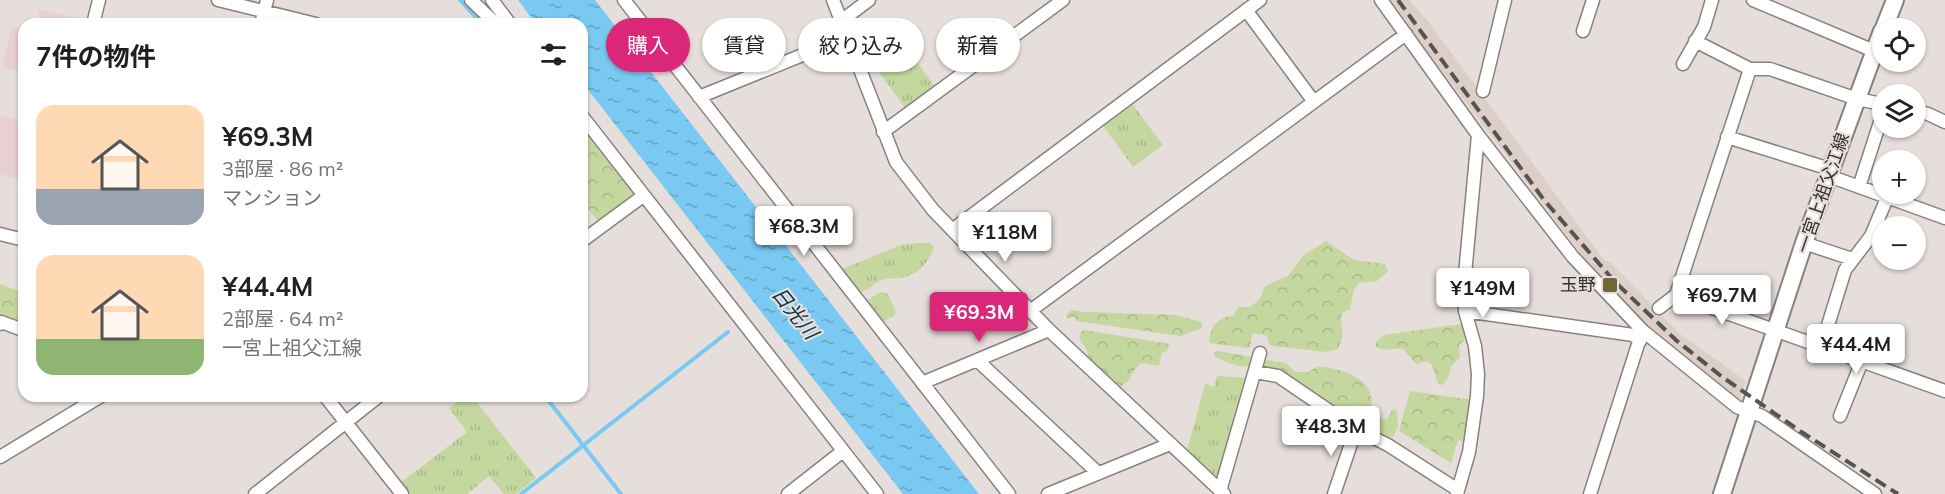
<!DOCTYPE html>
<html lang="ja">
<meta charset="utf-8">
<style>
body{margin:0;font-family:Mulish,"Noto Sans JP",sans-serif;background:#f2f2f2;color:#202124;height:100vh;display:flex;flex-direction:column;font-size:22px;white-space:nowrap}
*{box-sizing:border-box;margin:0}
p{font-size:20px;color:#757577}
.icon{flex:none;width:33px;height:33px;fill:none;stroke:currentColor;stroke-width:2;stroke-linecap:round;stroke-linejoin:round}
.map{position:relative;flex:1;overflow:hidden}
.side{position:absolute;left:18px;top:18px;width:570px;height:384px;display:flex;flex-direction:column;background:#fff;border-radius:18px;box-shadow:0 2px 4px #0004}
.side>*{flex:none}
.hud{position:absolute;left:606px;top:18px;width:570px;height:54px;display:flex;gap:12px}
.buttons{position:absolute;left:1872px;top:18px;display:grid;gap:12px}
.buttons a{display:grid;place-items:center;width:54px;height:54px;border-radius:50%;background:#fff;box-shadow:0 2px 4px #0004;font-size:30px}
.price{position:absolute;translate:-50% -51px;padding:0 14px;border-radius:6px;background:#fff;color:#222;font-size:20px;line-height:39px;filter:drop-shadow(0 2px 3px #0008)}
.price::after{content:'';position:absolute;left:50%;top:36px;width:18px;height:14px;margin-left:-9px;background:inherit;clip-path:polygon(0 0,100% 0,50% 100%)}
.price.selected{background:#db2777;color:#fff}
ul{padding:0;list-style:none}
li{display:flex;align-items:center;gap:18px;height:150px;padding:0 18px}
li span{display:grid;place-items:center;flex:none;width:168px;height:120px;border-radius:18px;color:#555}
li>.icon{margin-inline-start:auto}
span .icon{width:72px;height:72px;fill:#fffc;stroke-width:1}
li b{font-size:26px}
h2{display:flex;justify-content:space-between;align-items:center;height:72px;padding:0 18px;font-size:26px}
.tag{padding:0 21px;border-radius:27px;background:#fff;box-shadow:0 2px 4px #0004;font-size:21px;line-height:54px}
.tag.selected{background:#db2777;color:#fff}
.map>svg:first-child{display:block}
</style>
<div class="map">
<svg width="1945" height="494" viewBox="0 0 1945 494">
<defs>
<pattern id="grass-tufts" width="24" height="20" patternUnits="userSpaceOnUse" patternTransform="scale(1.5)"><rect width="24" height="20" fill="#c3d79e"/><path d="M3 7l-1-3M5 7V3M7 7l1-3M15 17l-1-3M17 17v-4M19 17l1-3" fill="none" stroke="#a8b988"/></pattern>
<pattern id="forest-crowns" width="20" height="18" patternUnits="userSpaceOnUse" patternTransform="scale(1.5)"><rect width="20" height="18" fill="#c3d79e"/><path d="M2 6a3 3 0 1 1 6 0M12 15a3 3 0 1 1 6 0" fill="none" stroke="#a8b988"/></pattern>
<pattern id="water-ripples" width="26" height="14" patternUnits="userSpaceOnUse" patternTransform="scale(1.5)"><rect width="26" height="14" fill="#79c9f2"/><path d="M2 4q2-2 4 0t4 0M15 11q2-2 4 0t4 0" fill="none" stroke="#64a4c4"/></pattern>
</defs>
<rect width="100%" height="100%" fill="#e6deda"/>
<path fill="#ddcec7" d="M1388 0H1409L1427 20 1604 260 1611 263 1680 334 1746 381 1740 401 1739 400 1737 403 1647 330 1598 276Z"/>
<path fill="#e8cfd4" d="M39 9 89 21 88 24H36Z
M12 27 24 30V72L2 67Z
M0 115 24 121V181L0 174Z"/>
<path fill="url(#grass-tufts)" d="M903 44 936 88 907 110 874 66Z
M1130 101 1163 145 1133 167 1101 123Z
M918 243H930L934 247C927 264 919 275 900 278 893 279 887 278 881 280 873 284 869 290 860 292L856 290 842 269 901 245Z
M881 292 888 294 896 312 894 316 881 323 867 305V300Z
M1217 376 1249 378 1221 472 1215 475 1187 451 1205 384 1214 387Z
M465 396H472L536 478 516 494H504L489 476 467 494H408L400 483 467 432 449 408Z"/>
<path fill="url(#forest-crowns)" d="M582 120 633 185V194L598 222 582 200Z
M1326 241 1354 260 1385 264 1388 271 1377 281 1359 283 1354 289 1350 309 1342 313C1339 331 1347 330 1338 349L1327 352 1273 346 1269 344 1267 336 1255 333 1252 335 1250 347 1247 348 1209 343C1209 328 1218 317 1233 316L1238 307H1250L1260 299 1265 286 1288 276 1304 255Z
M0 284 24 293C24 304 25 316 15 324L0 317Z
M1072 310 1085 312 1175 315 1202 322V328L1180 336 1077 321 1075 317 1067 318 1066 315Z
M1461 324 1466 333 1464 341 1459 345 1460 357 1451 367 1448 379 1442 385 1438 384 1432 365 1427 361 1416 364 1403 349C1394 348 1384 352 1376 347V342L1384 335Z
M1085 330 1170 344 1166 352 1162 353 1159 365C1153 367 1144 361 1139 365 1130 373 1132 382 1118 388L1090 361 1086 348 1081 342 1079 335 1082 331Z
M1218 351 1252 357 1254 359 1251 366C1239 368 1224 362 1214 356V352Z
M1267 360 1286 363 1295 372H1308C1317 365 1323 366 1334 369 1358 374 1378 387 1370 414L1384 420 1387 419 1393 409 1397 410 1398 426 1393 437C1385 436 1378 431 1371 428 1336 411 1306 378 1266 370L1264 364Z
M1410 391 1473 400 1467 442 1458 440 1451 463 1399 431Z"/>
<path fill="url(#water-ripples)" d="M518 0H595L979 494H903L582 82V24H536Z"/>
<g fill="none" stroke-linecap="round" stroke-linejoin="round">
<path stroke="#79c9f2" stroke-width="4" d="M460 0 482 24
M545 396 621 494
M521 494 728 332"/>
<defs>
<path id="street" d="M218 0 316 24
M471 0 496 24
M492 0 510 24
M624 0 1009 494
M833 0 896 162 933 210 1049 330 1224 494
M1381 0 1478 135 1573 257 1643 331 1737 407 1762 416 1875 494
M1753 0 1874 51
M1246 10 1314 102
M841 21 869 0
M93 24 99 0
M261 24 267 0
M1583 31 1593 0
M1695 41 1750 69H1770L1857 99 1882 104
M1683 64 1704 27 1712 0
M1483 91 1505 0
M699 97 847 37
M1916 111 1928 114 1945 122
M582 116 877 494
M883 132 1063 0
M1727 137 1830 169
M1829 176 1945 218
M1859 187 1882 116
M952 230 1260 0
M0 234 24 240
M582 241 643 196
M1804 243 1852 259
M1676 295 1945 391
M1659 308 1676 295 1750 69
M1030 311 1406 34
M1465 311 1633 335 1640 341
M0 324 1 322 23 330 24 327
M1821 348 1845 270 1871 236 1887 198
M977 360 1098 473
M1255 372 1278 376 1356 429 1388 445 1458 490
M922 383 1049 330
M325 396 402 494
M1840 416 1862 361
M0 457 101 396
M1220 491 1260 353
M255 494 379 396
M788 494 843 451
M1048 494 1170 444
M1334 494 1356 429
M1457 494 1469 452 1477 396 1478 374 1475 346 1465 311 1464 285 1478 135
M1590 494 1641 335"/>
<path id="secondary" d="M1884 28 1895 0
M1722 494 1804 243 1882 31"/>
</defs>
<use href="#street" stroke="#88817e" stroke-width="15"/>
<use href="#secondary" stroke="#88817e" stroke-width="20"/>
<use href="#street" stroke="#fff" stroke-width="12"/>
<use href="#secondary" stroke="#fff" stroke-width="16"/>
<path stroke="#575351" stroke-width="4" stroke-dasharray="12 6" stroke-linecap="butt" d="M1398 0 1544 200 1614 281 1677 341 1721 376 1800 431 1898 494"/>
</g>
<rect fill="#726633" stroke="#e6deda" stroke-width="2" x="1602" y="277" width="16" height="16" rx="3"/>
<g text-anchor="middle" stroke-width="4.5" stroke-linejoin="round" paint-order="stroke">
<g font-size="18" fill="#33302e" stroke="#e6deda">
<text transform="translate(1823 193) rotate(-71)" y="6">一宮上祖父江線</text>
</g>
<g font-size="18" fill="#33302e" stroke="#e6deda" text-anchor="end">
<text x="1596" y="291">玉野</text>
</g>
<g font-size="20" font-style="italic" fill="#023348" stroke="#e6deda">
<text transform="translate(795 313) rotate(51)" y="7">日光川</text>
</g>
</g>
</svg>
<div class="buttons">
<a><svg class="icon" aria-label="locate" viewBox="0 0 24 24"><circle cx="12" cy="12" r="6"/><path d="M12 2v4M12 18v4M2 12h4M18 12h4"/></svg></a>
<a><svg class="icon" aria-label="layers" viewBox="0 0 24 24"><path d="M12 4l9 5-9 5-9-5zM3 14l9 5 9-5"/></svg></a>
<a>+</a>
<a>−</a>
</div>
<b class="price" style="left:804px;top:257px">¥68.3M</b>
<b class="price" style="left:1005px;top:263px">¥118M</b>
<b class="price" style="left:1483px;top:319px">¥149M</b>
<b class="price" style="left:1722px;top:326px">¥69.7M</b>
<b class="price selected" style="left:979px;top:343px">¥69.3M</b>
<b class="price" style="left:1856px;top:375px">¥44.4M</b>
<b class="price" style="left:1331px;top:457px">¥48.3M</b>
<div class="hud">
<a class="tag selected">購入</a>
<a class="tag">賃貸</a>
<a class="tag">絞り込み</a>
<a class="tag">新着</a>
</div>
<section class="side">
<h2>7件の物件<svg class="icon" aria-label="filters" viewBox="0 0 24 24"><path d="M4 7h16M4 17h16"/><circle cx="9" cy="7" r="2"/><circle cx="15" cy="17" r="2"/></svg></h2>
<ul>
<li><span style="background:linear-gradient(#ffd9b3 70%,#9aa5b1 0)"><svg class="icon" aria-label="home" viewBox="0 0 24 24"><path d="M3 11l9-7 9 7M6 9v11h12V9"/></svg></span><div><b>¥69.3M</b><p>3部屋 · 86 m²</p><p>マンション</p></div></li>
<li><span style="background:linear-gradient(#ffd9b3 70%,#8fb573 0)"><svg class="icon" aria-label="home" viewBox="0 0 24 24"><path d="M3 11l9-7 9 7M6 9v11h12V9"/></svg></span><div><b>¥44.4M</b><p>2部屋 · 64 m²</p><p>一宮上祖父江線</p></div></li>
</ul>
</section>
</div>
